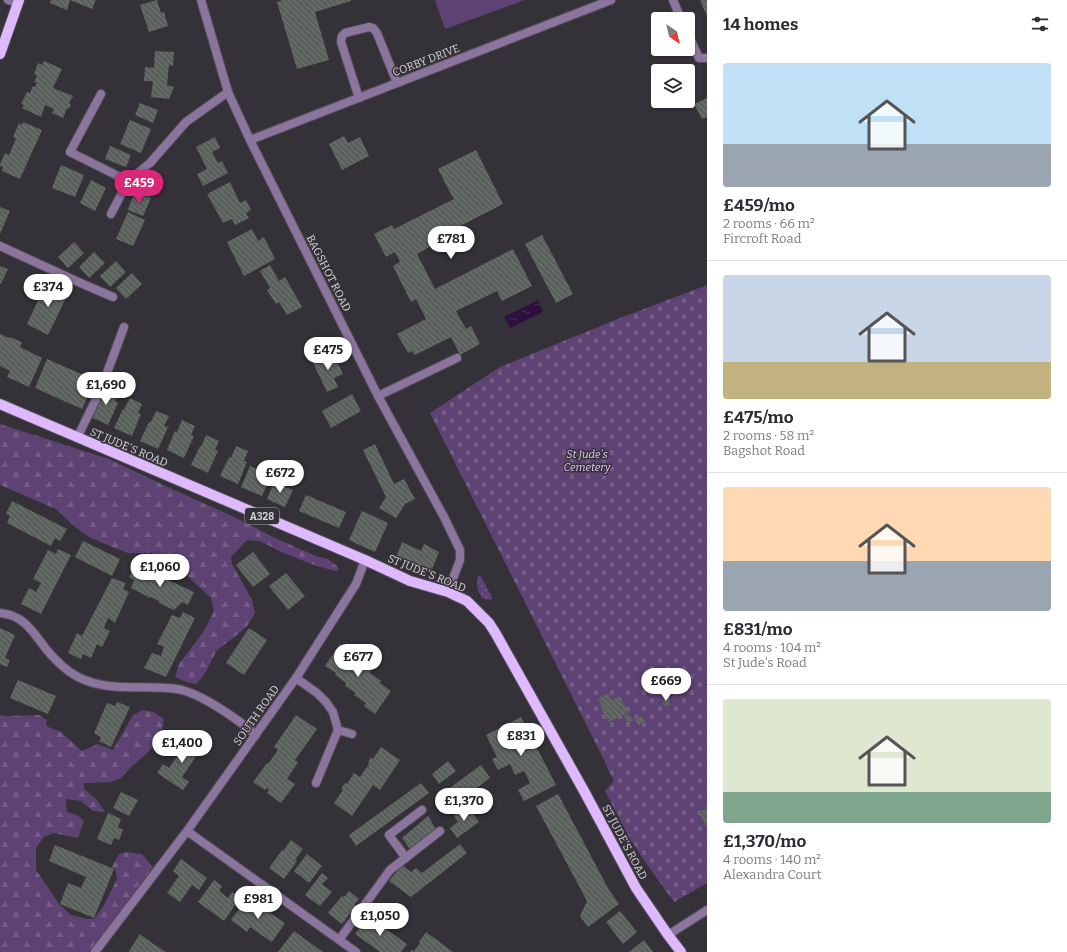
<!DOCTYPE html>
<meta charset="utf-8">
<style>
body{margin:0;font-family:Bitter,serif;background:#f7f7f7;color:#2b2b33;height:100vh;display:flex;flex-direction:column;font-size:15px;white-space:nowrap}
*{box-sizing:border-box;margin:0}
p{font-size:13px;color:#7c7c81}
.icon{flex:none;width:22px;height:22px;fill:none;stroke:currentColor;stroke-width:2;stroke-linecap:round;stroke-linejoin:round}
.map{position:relative;flex:1;overflow:hidden}
.sheet{display:flex;flex-direction:column;background:#fff;width:360px}
.sheet>*{flex:none}
.needle{width:26px;rotate:145deg}
.buttons{position:absolute;left:651px;top:12px;display:grid;gap:8px}
.buttons a{display:grid;place-items:center;width:44px;height:44px;border-radius:4px;background:#fff;box-shadow:0 1px 3px #0004;font-size:20px}
.price{position:absolute;translate:-50% -34px;padding:0 9px;border-radius:14px;background:#fff;color:#222;font-size:13px;line-height:26px;filter:drop-shadow(0 1px 2px #0008)}
.price::after{content:'';position:absolute;left:50%;top:24px;width:12px;height:9px;margin-left:-6px;background:inherit;clip-path:polygon(0 0,100% 0,50% 100%)}
.price.active{background:#db2777;color:#fff}
ul{padding:0;list-style:none}
li{display:grid;align-content:center;gap:8px;height:212px;padding:0 16px}
li+li{border-top:1px solid #e1e1e2}
li span{display:grid;place-items:center;height:124px;border-radius:4px;color:#555}
li>.icon{margin-inline-start:auto}
span .icon{width:72px;height:72px;fill:#fffc;stroke-width:1}
li b{font-size:17px}
h2{display:flex;justify-content:space-between;align-items:center;height:48px;padding:0 16px;font-size:17px}
main{display:flex;flex:1;min-height:0}
.map>svg:first-child{display:block}
</style>
<main>
<div class="map">
<svg width="707" height="952" viewBox="0 0 707 952">
<defs>
<pattern id="forest-firs" width="22" height="20" patternUnits="userSpaceOnUse"><rect width="22" height="20" fill="#5f4274"/><path d="M5 1l3.5 6h-7zM16 11l3.5 6h-7z" fill="#755c87"/></pattern>
<pattern id="cemetery-stones" width="16" height="16" patternUnits="userSpaceOnUse"><rect width="16" height="16" fill="#5f4274"/><path d="M2 7V4a2 2 0 0 1 4 0v3zM10 15v-3a2 2 0 0 1 4 0v3z" fill="#755c87"/></pattern>
<pattern id="park-dots" width="8" height="8" patternUnits="userSpaceOnUse"><rect width="8" height="8" fill="#5f4274"/><path d="M2 2h.1M6 6h.1" fill="none" stroke="#755c87" stroke-width="1.8" stroke-linecap="round"/></pattern>
<pattern id="water-ripples" width="26" height="14" patternUnits="userSpaceOnUse"><rect width="26" height="14" fill="#2d103f"/><path d="M2 4q2-2 4 0t4 0M15 11q2-2 4 0t4 0" fill="none" stroke="#4b325a"/></pattern>
<pattern id="building-back-hatch" width="6" height="6" patternUnits="userSpaceOnUse"><rect width="6" height="6" fill="#5b625d"/><path d="M-1 5l2 2M0 0l6 6M5-1l2 2" fill="none" stroke="#727874"/></pattern>
</defs>
<rect width="100%" height="100%" fill="#353138"/>
<path fill="url(#forest-firs)" d="M0 424 109 459 172 489 232 516 275 538 316 556 328 559 337 566 339 570 335 571 317 566 281 552 260 541 247 540 231 557 232 564 252 600 255 613 248 625 238 634 217 650 204 675 196 684 186 682 175 677 179 664 204 631 214 611 211 598 178 567 165 558 150 553H128L110 546 89 537 74 526 56 509 0 485Z
M143 710 153 712 164 719 160 738 146 754 131 767 121 778 111 782 84 783V789L96 799 105 812 93 811 81 801 66 799 67 812 77 815 84 821 78 838 53 833 44 837 36 848V870L60 905 71 915 88 919H94L104 905 117 879 115 869 112 867 119 854 127 852 142 854 153 867 90 952H0V715L5 716 39 715 47 720 46 726 61 732 82 751 98 744 113 750 133 715Z"/>
<path fill="url(#cemetery-stones)" d="M707 285V883L674 902 648 866 630 839 605 791 614 781 607 768V766L430 413 500 367 615 320Z"/>
<path fill="url(#park-dots)" d="M480 575 493 599C479 603 475 586 478 576Z"/>
<path fill="#5f4274" d="M435 0H525L445 29Z"/>
<path fill="url(#water-ripples)" d="M538 300 543 312 510 328 504 317Z"/>
<path fill="url(#building-back-hatch)" d="M51 0H96L92 9 70 0 67 10 50 3Z
M157 0 161 13 164 12 168 26 149 32 140 5Z
M283 0H351V1L315 12 329 60 297 69 277 2Z
M703 0H707V16L700 1Z
M155 51 174 52 173 66 169 65 167 85 174 87 169 99 151 97 153 81H144L145 67 154 68Z
M44 61 62 69 53 88 73 96 69 103 71 104 69 109 67 108 63 118 52 113 54 109 45 105 41 117 22 108 24 105 21 104 27 92 30 93 33 86 35 87 37 83 34 82 37 76 34 74 38 63 42 65Z
M707 98V117L702 119 694 104Z
M140 103 158 110 153 123 135 115Z
M130 120 151 129 141 153 120 144Z
M23 122 42 130 20 179 2 171 3 167 0 166V164L5 153 9 155 16 139 13 137 19 123 22 125Z
M344 136 348 143 360 137 369 156 342 170 329 144Z
M215 137 220 148 212 152 218 163 222 161 228 173 203 186 197 174 207 169 196 147Z
M110 146 131 155 126 167 105 159Z
M476 150 503 204 433 240 435 244 417 254 435 289 513 249 532 286 502 301 497 291 456 311 466 329 471 326 480 344 460 355 451 337 415 355 412 351 408 353 397 334 426 319 416 299 411 302 393 266 400 262 395 252 386 257 374 234 392 225 394 229 454 199 453 196H452L438 169Z
M61 165 84 175 75 197 52 188Z
M91 180 106 188 95 211 80 203Z
M230 182 240 203 246 200 251 210 246 213 249 218 235 225 232 219 223 223 207 194Z
M135 191 151 198 143 216 128 210Z
M0 207 10 211 0 234Z
M128 212 145 220 133 246 116 239Z
M252 229 258 241 264 237 275 259 244 276 227 242Z
M542 235 573 294 556 303 525 244Z
M74 242 84 253 68 268 58 257Z
M94 252 105 263 89 278 79 267Z
M116 261 126 272 110 287 100 276Z
M270 265 279 281 285 277 302 307 287 315 279 302 276 304 267 290 270 288 260 271Z
M0 266 8 269 1 284 0 283Z
M132 273 142 284 126 299 116 288Z
M47 281 69 292 48 335 27 324Z
M0 334 9 338 10 337 22 342 20 347 42 358 29 387 7 377 10 371 0 366Z
M333 353 343 374 334 378 338 387 327 392 313 363Z
M47 359 95 380 82 409 35 388Z
M106 386 119 392 115 401 118 403 108 425 91 417 100 398H101Z
M352 394 361 411 331 428 322 411Z
M130 398 142 404 138 413 141 414 132 436 114 428 123 409 124 410Z
M156 411 169 416 164 426 168 427 158 449 140 441 149 422H151Z
M182 420 195 426 191 435 194 436 184 458 167 450 175 431 177 432Z
M206 435 219 441 215 450 218 451 208 473 191 465 200 446 201 447Z
M375 444 394 484 404 479 415 499 405 504 396 518 379 508 386 497 363 450Z
M236 446 248 451 244 461 247 462 238 484 220 476 229 457 231 458Z
M250 466 271 475 262 496 241 487Z
M274 482 293 490 285 507 267 499Z
M306 495 346 512 339 528 299 511Z
M12 501 67 529 60 541 55 538 51 546 7 523 10 516 6 514Z
M362 511 388 523 375 552 349 540Z
M83 541 120 559 112 576 75 557Z
M402 542 421 551 424 544 439 552 431 572 396 558Z
M58 549 71 555 41 614 21 604 29 588 36 592 41 583 33 579 48 550 56 554Z
M253 552 270 574 253 587 236 565Z
M136 565 194 592 188 605 182 602 174 610 159 603V601L151 597 150 598 131 588 134 580 129 577Z
M286 573 305 596 288 610 269 586Z
M112 578 126 583 123 589 129 592 115 623 108 618 104 628 110 631 102 647 97 644 91 658 83 654 81 659 68 653 77 633 82 636Z
M183 612 195 618 166 677 144 668 152 653 161 656 164 647 157 644 172 615 180 618Z
M0 628 15 635 5 658 10 660 7 667 0 664Z
M249 628 267 640 244 675 226 663Z
M340 644 352 651 351 653 362 661 360 663 371 671 370 673 381 681 380 683 391 691 375 714 364 706 366 703 354 695 356 693 345 686 346 683 335 675 336 673 325 666Z
M18 680 56 696 48 714 10 698Z
M608 693 612 700 620 696 628 713 609 722 600 706 602 705 598 699Z
M668 699 670 705 664 706 662 700Z
M117 702 130 707 111 747 99 741 101 737 94 733 107 703 115 706Z
M629 714 633 720 627 723 624 716Z
M296 715 317 729 295 760 298 762 287 779 295 784 281 803 267 793 269 790 267 788 265 790 253 782 267 763 268 764 278 750 274 747Z
M642 716 645 722 638 725 635 718Z
M521 717 556 785 524 801 518 790 530 783 524 771 515 775 510 764 498 770 492 759 497 757 486 735Z
M191 736 204 745 182 777 189 782 183 790 157 773 163 764 169 768Z
M381 747 400 760 380 790 373 785 352 816 334 803 343 790 341 789 345 783 347 784 354 773 360 777 369 764 368 763 371 757 373 759Z
M448 761 456 771 439 784 432 774Z
M481 765 490 778 453 806 443 793Z
M421 783 429 793 356 846 349 835Z
M121 792 138 800 129 816 113 808Z
M558 794 609 890 619 904 588 927 580 916 587 901 536 806Z
M467 806 479 822 457 838 450 828 458 822 454 816Z
M707 809V826L706 827 699 812Z
M108 813 121 819 118 827 123 830 119 840 114 838 111 845 97 839Z
M428 816 436 829 410 849 402 838Z
M291 840 303 849 295 860 297 861 284 879 269 868 282 850 283 851Z
M460 844 467 853 411 897 389 881 402 865 411 872 416 868 422 873Z
M55 845 114 869 94 918 60 904 68 883 81 888 86 877 49 861Z
M307 854 322 866 309 883 294 871Z
M181 859 207 878 199 890 192 885 180 902 167 893 179 876 173 871Z
M322 873 328 878 322 884 332 892 320 906 305 895Z
M214 880 222 886 219 891 228 898 232 892 240 898 224 921 198 902Z
M349 891 359 899 354 905 356 906 342 924 328 913 342 896 344 897Z
M253 898 265 906 263 908 285 923 272 942 250 927 247 932 231 920 241 906 245 909Z
M620 911 637 932 623 944 606 922Z
M368 916 407 944 401 952H380L355 934Z
M294 931 313 945 323 952H278Z
M426 932 441 943 453 952H410L412 950 414 951 420 943 419 942Z
M140 934 152 943 166 952H130L129 951Z
M644 940 653 952H629Z"/>
<g fill="none" stroke-linecap="round" stroke-linejoin="round">
<defs>
<path id="service" d="M359 98 341 42 342 36 345 33 369 27 373 28 377 33 397 83
M378 396 457 358
M0 613C24 615 33 632 46 649 55 660 65 670 78 677 109 693 145 684 177 689 199 692 239 720 256 735
M406 858 389 835 422 810"/>
<path id="minor" d="M8 0 18 3
M201 0 228 92 250 140 378 396 444 517 460 550V560L448 592
M673 0 681 19
M688 34 699 58H707
M101 94 70 152 128 181
M250 140 611 0
M111 214 128 181 150 163 186 122 228 92
M0 246 76 281 113 297
M77 438 101 389 124 327
M296 678 317 693 326 702 333 712 338 730 316 783
M338 730 352 734
M187 831 356 952
M668 935 707 910
M339 940 390 870 440 831
M95 952 187 831 296 678 356 584 365 560"/>
<path id="primary" d="M0 54 19 0
M0 404 365 560 410 581 448 592 467 601 489 623 496 634 584 791 636 888 668 935 681 952"/>
</defs>
<use href="#service" stroke="#524f55" stroke-width="10"/>
<use href="#minor" stroke="#524f55" stroke-width="10"/>
<use href="#primary" stroke="#524f55" stroke-width="12"/>
<use href="#service" stroke="#8b749d" stroke-width="8"/>
<use href="#minor" stroke="#8b749d" stroke-width="8"/>
<use href="#primary" stroke="#dfb9fd" stroke-width="10"/>
</g>
<g text-anchor="middle" stroke-width="3" stroke-linejoin="round" paint-order="stroke">
<rect fill="#353138" stroke="#a6a4a9" stroke-width="1" x="245" y="508" width="34" height="16" rx="3"/>
<g font-size="10" font-weight="bold" fill="#d7d5d9">
<text x="262" y="520">A328</text>
</g>
<g font-size="11" fill="#d7d5d9" stroke="#353138">
<text transform="translate(426 60) rotate(-21)" y="4">CORBY DRIVE</text>
<text transform="translate(329 273) rotate(63)" y="4">BAGSHOT ROAD</text>
<text transform="translate(129 447) rotate(23)" y="4">ST JUDE'S ROAD</text>
<text transform="translate(427 573) rotate(22)" y="4">ST JUDE'S ROAD</text>
<text transform="translate(256 715) rotate(-55)" y="4">SOUTH ROAD</text>
<text transform="translate(625 842) rotate(62)" y="4">ST JUDE'S ROAD</text>
</g>
<g font-size="11" font-style="italic" fill="#e4c9f9" stroke="#353138">
<text x="587" y="458">St Jude's<tspan x="587" dy="13">Cemetery</tspan></text>
</g>
</g>
</svg>
<div class="buttons">
<a><svg class="needle" viewBox="-14 -14 28 28"><path d="M0-13l5 13h-10z" fill="#e53935"/><path d="M0 13l5-13h-10z" fill="#7c7c81"/></svg></a>
<a><svg class="icon" aria-label="layers" viewBox="0 0 24 24"><path d="M12 4l9 5-9 5-9-5zM3 14l9 5 9-5"/></svg></a>
</div>
<b class="price active" style="left:139px;top:204px">£459</b>
<b class="price" style="left:451px;top:260px">£781</b>
<b class="price" style="left:48px;top:308px">£374</b>
<b class="price" style="left:328px;top:371px">£475</b>
<b class="price" style="left:106px;top:406px">£1,690</b>
<b class="price" style="left:280px;top:494px">£672</b>
<b class="price" style="left:160px;top:588px">£1,060</b>
<b class="price" style="left:358px;top:678px">£677</b>
<b class="price" style="left:666px;top:702px">£669</b>
<b class="price" style="left:521px;top:757px">£831</b>
<b class="price" style="left:182px;top:764px">£1,400</b>
<b class="price" style="left:464px;top:822px">£1,370</b>
<b class="price" style="left:258px;top:920px">£981</b>
<b class="price" style="left:380px;top:937px">£1,050</b>
</div>
<section class="sheet">
<h2>14 homes<svg class="icon" aria-label="filters" viewBox="0 0 24 24"><path d="M4 7h16M4 17h16"/><circle cx="9" cy="7" r="2"/><circle cx="15" cy="17" r="2"/></svg></h2>
<ul>
<li><span style="background:linear-gradient(#bfe0f5 65%,#9aa5b1 0)"><svg class="icon" aria-label="home" viewBox="0 0 24 24"><path d="M3 11l9-7 9 7M6 9v11h12V9"/></svg></span><div><b>£459/mo</b><p>2 rooms · 66 m²</p><p>Fircroft Road</p></div></li>
<li><span style="background:linear-gradient(#c9d6e8 70%,#c2b280 0)"><svg class="icon" aria-label="home" viewBox="0 0 24 24"><path d="M3 11l9-7 9 7M6 9v11h12V9"/></svg></span><div><b>£475/mo</b><p>2 rooms · 58 m²</p><p>Bagshot Road</p></div></li>
<li><span style="background:linear-gradient(#ffd9b3 60%,#9aa5b1 0)"><svg class="icon" aria-label="home" viewBox="0 0 24 24"><path d="M3 11l9-7 9 7M6 9v11h12V9"/></svg></span><div><b>£831/mo</b><p>4 rooms · 104 m²</p><p>St Jude's Road</p></div></li>
<li><span style="background:linear-gradient(#dfe7d0 75%,#7fa58c 0)"><svg class="icon" aria-label="home" viewBox="0 0 24 24"><path d="M3 11l9-7 9 7M6 9v11h12V9"/></svg></span><div><b>£1,370/mo</b><p>4 rooms · 140 m²</p><p>Alexandra Court</p></div></li>
</ul>
</section>
</main>
